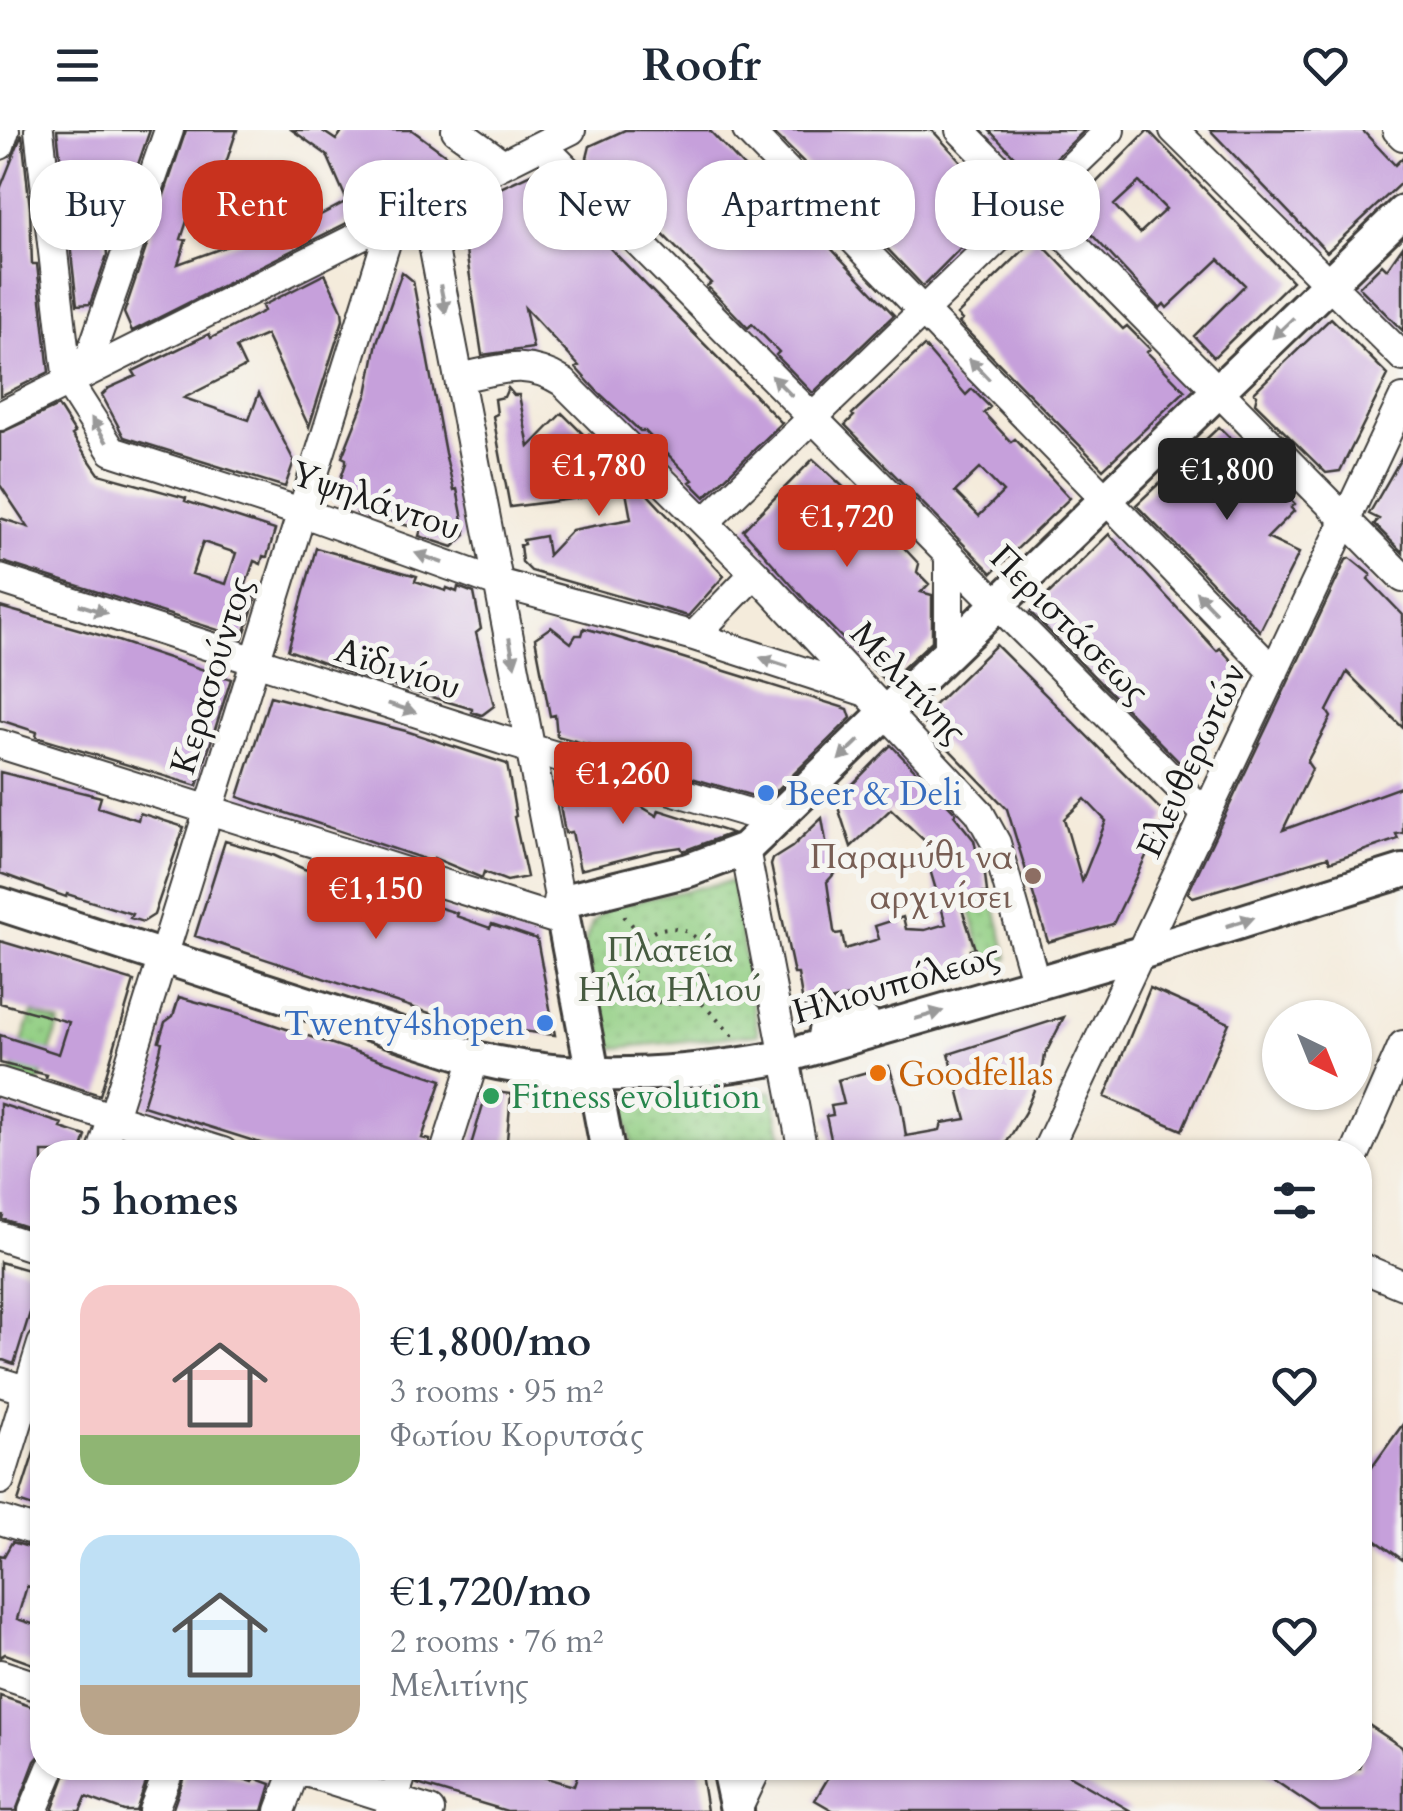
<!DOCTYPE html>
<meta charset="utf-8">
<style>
body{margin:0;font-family:Cardo,serif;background:#f6f6f7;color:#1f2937;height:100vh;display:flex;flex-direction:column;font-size:38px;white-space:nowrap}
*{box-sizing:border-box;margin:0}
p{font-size:32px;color:#747a83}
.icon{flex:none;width:55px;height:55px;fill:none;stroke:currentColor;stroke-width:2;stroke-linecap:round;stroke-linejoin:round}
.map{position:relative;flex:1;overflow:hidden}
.details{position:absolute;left:30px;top:1010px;width:1342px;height:640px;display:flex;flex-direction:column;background:#fff;border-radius:40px;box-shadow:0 2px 8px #0004}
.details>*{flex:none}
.top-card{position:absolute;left:30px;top:30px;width:1345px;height:90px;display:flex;gap:20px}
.needle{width:65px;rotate:137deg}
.tools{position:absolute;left:1262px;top:870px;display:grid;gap:20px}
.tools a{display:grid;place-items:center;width:110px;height:110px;border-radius:50%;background:#fff;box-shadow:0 2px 8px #0004;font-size:50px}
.price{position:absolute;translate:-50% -85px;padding:0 22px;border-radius:10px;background:#c8321e;color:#fff;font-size:32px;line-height:65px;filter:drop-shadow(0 2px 5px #0008)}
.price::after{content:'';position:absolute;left:50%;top:60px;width:30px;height:22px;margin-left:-15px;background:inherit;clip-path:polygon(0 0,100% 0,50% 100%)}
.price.on{background:#222;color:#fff}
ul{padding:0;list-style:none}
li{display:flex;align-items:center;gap:30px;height:250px;padding:0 50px}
li span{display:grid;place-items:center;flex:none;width:280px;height:200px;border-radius:30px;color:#555}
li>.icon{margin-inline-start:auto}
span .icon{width:120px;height:120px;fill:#fffc;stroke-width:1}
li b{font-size:42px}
h2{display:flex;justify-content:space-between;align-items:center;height:120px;padding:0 50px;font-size:42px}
.tag{padding:0 35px;border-radius:40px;background:#fff;box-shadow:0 2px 8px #0004;font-size:35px;line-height:90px}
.tag.on{background:#c8321e;color:#fff}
header{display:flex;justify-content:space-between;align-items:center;height:130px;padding:0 50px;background:#fff;font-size:45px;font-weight:700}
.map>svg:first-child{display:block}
</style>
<header><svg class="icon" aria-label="menu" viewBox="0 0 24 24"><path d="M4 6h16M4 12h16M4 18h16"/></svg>Roofr<svg class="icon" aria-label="heart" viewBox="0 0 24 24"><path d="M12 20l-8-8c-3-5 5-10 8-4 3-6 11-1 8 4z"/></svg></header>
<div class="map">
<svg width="1403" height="1681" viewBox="0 0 1403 1681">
<defs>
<pattern id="grass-dots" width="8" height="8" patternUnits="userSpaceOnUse" patternTransform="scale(2.5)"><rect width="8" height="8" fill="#93cf84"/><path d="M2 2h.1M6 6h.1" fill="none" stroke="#7eb171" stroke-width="1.8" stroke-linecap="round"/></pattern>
</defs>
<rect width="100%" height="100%" fill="#f6f6f2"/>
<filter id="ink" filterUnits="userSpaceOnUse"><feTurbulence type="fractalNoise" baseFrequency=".01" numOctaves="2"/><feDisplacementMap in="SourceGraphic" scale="20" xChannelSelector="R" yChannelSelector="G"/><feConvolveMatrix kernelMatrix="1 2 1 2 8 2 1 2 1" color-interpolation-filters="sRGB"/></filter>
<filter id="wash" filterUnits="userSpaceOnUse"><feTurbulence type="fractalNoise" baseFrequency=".0048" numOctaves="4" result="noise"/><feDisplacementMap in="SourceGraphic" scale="40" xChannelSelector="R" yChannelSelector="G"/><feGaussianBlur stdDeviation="2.25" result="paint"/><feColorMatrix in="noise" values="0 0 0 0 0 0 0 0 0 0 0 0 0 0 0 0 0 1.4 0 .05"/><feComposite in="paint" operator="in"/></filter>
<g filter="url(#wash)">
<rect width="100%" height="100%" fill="#f4ebdb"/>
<path fill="url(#grass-dots)" stroke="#587650" stroke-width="2.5" d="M732 751 758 904 606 919 584 815 592 793 607 777Z
M992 766 1008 829 985 836 968 773Z
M32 883 60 893 38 955 11 945Z
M772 961 785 1022H634L623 975Z"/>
<g id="blocks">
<path fill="#c6a0db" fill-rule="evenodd" d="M57 0H150L114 104 105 100 107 125 90 174 77 175Z
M186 0H237L220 51 202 45 181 109 186 110 178 134 242 111 235 85 239 83 236 72 268 62 275 90 281 88 285 104 347 71 327 25 292 0H321L336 10 343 0H412L446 25 452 40 132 201 124 183Z
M625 0H709L764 58 767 55 807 93 894 185 813 263 776 225 779 222 752 194 748 198 728 177 707 156 711 153 587 28 590 16Z
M771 0H932L988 61 986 63 997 74V81L923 156 861 91 863 88 839 63 837 65Z
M989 0H1085L1035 48Z
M1148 0 1292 151 1214 227 1194 206 1245 155 1219 129 1167 178 1164 174 1160 178 1069 80ZM1139 52 1166 79 1140 103 1114 75Z
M1210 0H1362L1395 35 1403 27V51L1327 122Z
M22 4 30 78 32 134H37L49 242 0 266V59Z
M535 42 782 293 705 367 690 352 693 350 645 301H640L597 261 576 238 579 236 525 178 533 218 482 225 466 121 461 122 453 80Z
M1036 108 1123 199 1127 196 1150 219 1147 222 1185 261 1103 339 959 193 962 190 957 185Z
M1403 116V201L1359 157 1382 134 1387 139Z
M402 142 413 151 445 323 454 360 457 359 466 405 453 417 419 406 421 399 357 383 358 379 333 371 346 333V329L342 327 367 264 377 212Z
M325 144 342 180 343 190 309 297 266 205 236 218 245 237 184 268 249 290 259 263 294 331 285 357 124 307 102 265 109 258 136 246 133 241 158 229 209 204 211 208 264 181 262 176Z
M1331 188 1388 245 1340 341 1326 343 1255 273 1257 265 1254 262Z
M924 216 966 265 972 259 990 277 984 283 1011 312 1015 309 1070 368 992 443 845 295 854 286 852 284ZM980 338 1003 362 979 386 955 362Z
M508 258 514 265H519L529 317 562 283 586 307 589 304 606 320 724 446 688 486 531 441 522 432 520 415 524 414 523 410 545 406 548 425 572 400 631 389 626 362 510 377 493 286 497 284 495 269 504 267Z
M58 276 75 303 72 305 99 344 186 368 185 371 275 400 267 427 263 426 261 434 254 431 243 463 256 468 243 508 0 431V388L28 397 0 355V303ZM203 412 236 423 226 454 192 444Z
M1219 297 1295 374 1291 378 1294 381 1267 408 1299 423 1260 501 1136 375Z
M1403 325V423L1374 394 1379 389 1369 384Z
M813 329 852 365 848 368 876 396 880 392 919 434 917 442 929 454 921 462 932 465V511L887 553 811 477 743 400Z
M1109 404 1217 521 1220 518 1240 540 1198 627 1186 639 1030 482Z
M316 418 417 446 415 451 446 461 447 458 457 462 458 457 474 463 481 499 476 503 494 576 482 585 472 582V579L353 544 288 520Z
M1350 428 1371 445 1368 449 1403 485V598L1347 542 1327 581 1331 587 1307 632 1312 639 1283 700 1403 656V703L1396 704 1398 709 1345 727 1330 732 1328 727 1193 767 1188 763 1346 430Z
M0 477 103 506 231 549 197 656 36 607 37 602 0 590Z
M551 497 571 513 576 505H582L584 498 609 505 848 579 851 588 767 670 647 635 645 630 557 606 555 585 550 586 535 508Z
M996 515 1166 685 1113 794 1048 812 1007 679 920 589ZM1085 669 1106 691 1082 751 1064 689Z
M270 566 406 601 507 634 516 686 514 687 527 747 507 751 484 742 482 748 434 728 433 732 238 667Z
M891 615 956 683 954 685 974 710 980 737 984 736 987 762 959 770 975 819 970 820 974 830 951 837 952 842 923 853 869 868 852 865 820 874 811 881 803 874 798 844H794L771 735 773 729 792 717 822 688 831 740 834 744 827 752 834 801 836 804 842 803 845 819 879 809 875 796 903 787 906 799 925 800 946 794 928 733 921 726 929 715 891 679 851 717 836 671Z
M0 642 101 667 98 677 138 690 140 683 184 697 154 785 143 792 130 788 132 784 67 764 66 767 0 743Z
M571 649 603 660 602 664 637 674 657 686 659 680 732 703 683 721 681 717 655 721 580 740 572 702 565 703 556 652Z
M225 711 273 725 304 739 364 754 457 783 456 786 490 798 492 794 537 809 555 905 463 894 195 806Z
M0 811 134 851 100 965 46 948 47 945 0 933V905L59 924 69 892 0 873Z
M1150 858 1229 893 1182 1000 1105 967Z
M179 867 244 885 442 950 422 1008 430 1010 428 1022H289L143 976 160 921 162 912 159 911 165 892 173 886Z
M1064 887 1045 925 1043 938 1025 982 1001 1022H834L826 986 833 985 831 976 844 974 838 950 889 936 901 974 906 1006 940 1000 942 993 966 989 949 924Z
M487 961 511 964 506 1022H469Z
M0 974 63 994 61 998 86 1006 81 1022H42V1102L2 1089 3 1085 0 1084Z
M0 1132 42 1144 14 1234 0 1229Z
M1403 1294V1430L1360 1399V1354Z
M39 1307H42V1380L18 1372Z
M12 1412 42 1421V1461L27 1456 17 1489 42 1497V1535L38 1536 5 1524 0 1527V1425L4 1426Z
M0 1566 42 1580V1623L35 1631 16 1681H0Z
M1360 1589 1403 1618V1681H1320L1256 1638H1360Z
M68 1638H151L136 1681H124L86 1667 80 1681H52Z
M187 1638H209L253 1652 255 1648 271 1654 263 1681H172Z
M423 1638H511L574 1656 580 1638H700L707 1681H507L417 1654Z
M834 1638H1056L1131 1681H834L815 1670Z"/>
</g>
</g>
<g filter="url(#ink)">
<use href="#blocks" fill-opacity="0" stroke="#3c3b39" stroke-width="2.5"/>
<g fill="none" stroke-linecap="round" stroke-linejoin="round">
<defs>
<path id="minor" d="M39 0 68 252 112 321 301 382 498 453 694 506 866 562
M456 0 503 34
M747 0 1274 542
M960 0 1403 448
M1174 0 1403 227
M1397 0 1403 6
M0 15 5 0
M542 15 1206 684
M425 73 560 772
M84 244 169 0
M459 248C500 240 525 228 563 252L755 443 979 682 996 713 1036 854
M0 286 571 0
M705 392 1110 0
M949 425V522
M0 449 502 610 776 691
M694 506 755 443
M0 614 564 792
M745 719 803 1022
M820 916 825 891 857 882 875 900
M0 952 223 1022
M102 1022 393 90
M445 1022 475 928
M1046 1022 1403 269
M1356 1022 1403 915
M0 1106 42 1120
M1360 1137 1403 1155
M0 1252 42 1265
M0 1350 42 1214
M0 1390 42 1403
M0 1544 42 1558
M293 1638 430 1681
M737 1680 757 1638
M33 1681 51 1638
M153 1681 170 1638
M280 1681 296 1638
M390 1681 404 1638"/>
<path id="major" d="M0 774 475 928C577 953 681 946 783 927L1141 823 1403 741
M608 1022 560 772 689 740 745 719 1403 82
M728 1638 737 1680"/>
</defs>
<use href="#minor" stroke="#3c3b39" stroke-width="32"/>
<use href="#major" stroke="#3c3b39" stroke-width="38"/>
<path stroke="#3c3b39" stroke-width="4" stroke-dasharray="2.5 8" stroke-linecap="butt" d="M624 786 644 808
M632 836a38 38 0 1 1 76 0a38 38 0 1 1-76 0Z
M695 866 733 906"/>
<use href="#minor" stroke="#fff" stroke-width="28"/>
<use href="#major" stroke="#fff" stroke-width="32"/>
</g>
<defs><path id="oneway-solid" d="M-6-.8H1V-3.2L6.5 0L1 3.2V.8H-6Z" transform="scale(2.5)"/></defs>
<g fill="#999">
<use href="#oneway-solid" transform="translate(443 169) rotate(79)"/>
<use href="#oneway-solid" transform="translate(1283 198) rotate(136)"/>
<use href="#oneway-solid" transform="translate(979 239) rotate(-134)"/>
<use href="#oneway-solid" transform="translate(782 256) rotate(-135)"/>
<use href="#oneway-solid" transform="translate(99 300) rotate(-122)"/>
<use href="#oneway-solid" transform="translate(429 428) rotate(-160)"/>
<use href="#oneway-solid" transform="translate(1206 472) rotate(-134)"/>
<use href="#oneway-solid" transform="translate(93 479) rotate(18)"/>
<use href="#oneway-solid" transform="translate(512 522) rotate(79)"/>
<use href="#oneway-solid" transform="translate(774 532) rotate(-162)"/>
<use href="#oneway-solid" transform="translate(402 578) rotate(18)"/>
<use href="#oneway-solid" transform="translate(849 620) rotate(136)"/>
<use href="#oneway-solid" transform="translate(1240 792) rotate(-17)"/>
<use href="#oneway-solid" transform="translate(929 885) rotate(-16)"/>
</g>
</g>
<g fill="#3f7fe0" stroke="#f6f6f2" stroke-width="4">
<circle cx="766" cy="663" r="10"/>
<circle cx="545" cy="893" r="10"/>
</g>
<circle fill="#8d6e63" stroke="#f6f6f2" stroke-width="4" cx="1033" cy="746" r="10"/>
<circle fill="#e8710a" stroke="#f6f6f2" stroke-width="4" cx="878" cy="943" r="10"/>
<circle fill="#2e9e5b" stroke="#f6f6f2" stroke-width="4" cx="491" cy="966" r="10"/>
<g text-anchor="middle" stroke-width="10" stroke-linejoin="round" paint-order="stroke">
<g font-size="35" fill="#1c1c1c" stroke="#f6f6f2">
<text transform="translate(376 370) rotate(19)" y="12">Υψηλάντου</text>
<text transform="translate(1070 494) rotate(45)" y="12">Περιστάσεως</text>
<text transform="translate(398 538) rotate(18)" y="12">Αϊδινίου</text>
<text transform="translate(211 545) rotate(-73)" y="12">Κερασούντος</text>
<text transform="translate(909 552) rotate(47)" y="12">Μελιτίνης</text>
<text transform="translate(1191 630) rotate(-65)" y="12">Ελευθερωτών</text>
<text transform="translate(896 853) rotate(-16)" y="12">Ηλιουπόλεως</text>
</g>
<g font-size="35" fill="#366cbe" stroke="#f6f6f2" text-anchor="start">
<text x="786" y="675">Beer &amp; Deli</text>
<text x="525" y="905" text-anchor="end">Twenty4shopen</text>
</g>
<g font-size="35" fill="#785e54" stroke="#f6f6f2" text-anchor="end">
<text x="1013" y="738">Παραμύθι να<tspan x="1013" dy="40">αρχινίσει</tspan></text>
</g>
<g font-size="35" fill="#465b40" stroke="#f6f6f2">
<text x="670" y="831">Πλατεία<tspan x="670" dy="40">Ηλία Ηλιού</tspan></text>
</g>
<g font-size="35" fill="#c56008" stroke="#f6f6f2" text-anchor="start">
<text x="898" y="955">Goodfellas</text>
</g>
<g font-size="35" fill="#27864d" stroke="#f6f6f2" text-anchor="start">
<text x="511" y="978">Fitness evolution</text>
</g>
</g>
</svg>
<div class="tools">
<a><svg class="needle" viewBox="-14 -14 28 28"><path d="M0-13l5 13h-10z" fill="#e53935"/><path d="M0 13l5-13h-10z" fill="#747a83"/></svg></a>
</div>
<b class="price" style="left:599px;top:389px">€1,780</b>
<b class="price on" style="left:1227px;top:393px">€1,800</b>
<b class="price" style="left:847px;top:440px">€1,720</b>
<b class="price" style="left:623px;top:697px">€1,260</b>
<b class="price" style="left:376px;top:812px">€1,150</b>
<div class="top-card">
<a class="tag">Buy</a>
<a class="tag on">Rent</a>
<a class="tag">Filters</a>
<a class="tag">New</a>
<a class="tag">Apartment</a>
<a class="tag">House</a>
</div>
<section class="details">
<h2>5 homes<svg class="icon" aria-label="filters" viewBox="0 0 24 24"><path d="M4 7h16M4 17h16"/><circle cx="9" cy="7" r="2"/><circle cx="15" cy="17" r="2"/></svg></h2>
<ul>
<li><span style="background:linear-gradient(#f6c9c9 75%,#8fb573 0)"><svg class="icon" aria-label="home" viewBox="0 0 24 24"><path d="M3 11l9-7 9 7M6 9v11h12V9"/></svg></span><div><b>€1,800/mo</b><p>3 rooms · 95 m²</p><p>Φωτίου Κορυτσάς</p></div><svg class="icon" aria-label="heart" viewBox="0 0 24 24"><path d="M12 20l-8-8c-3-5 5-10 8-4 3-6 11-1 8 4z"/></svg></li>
<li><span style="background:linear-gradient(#bfe0f5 75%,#b9a48a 0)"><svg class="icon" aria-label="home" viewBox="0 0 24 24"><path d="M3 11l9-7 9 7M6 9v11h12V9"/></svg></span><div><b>€1,720/mo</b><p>2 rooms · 76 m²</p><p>Μελιτίνης</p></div><svg class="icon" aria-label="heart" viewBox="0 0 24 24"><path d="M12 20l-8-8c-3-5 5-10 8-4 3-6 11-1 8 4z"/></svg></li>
</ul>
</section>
</div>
